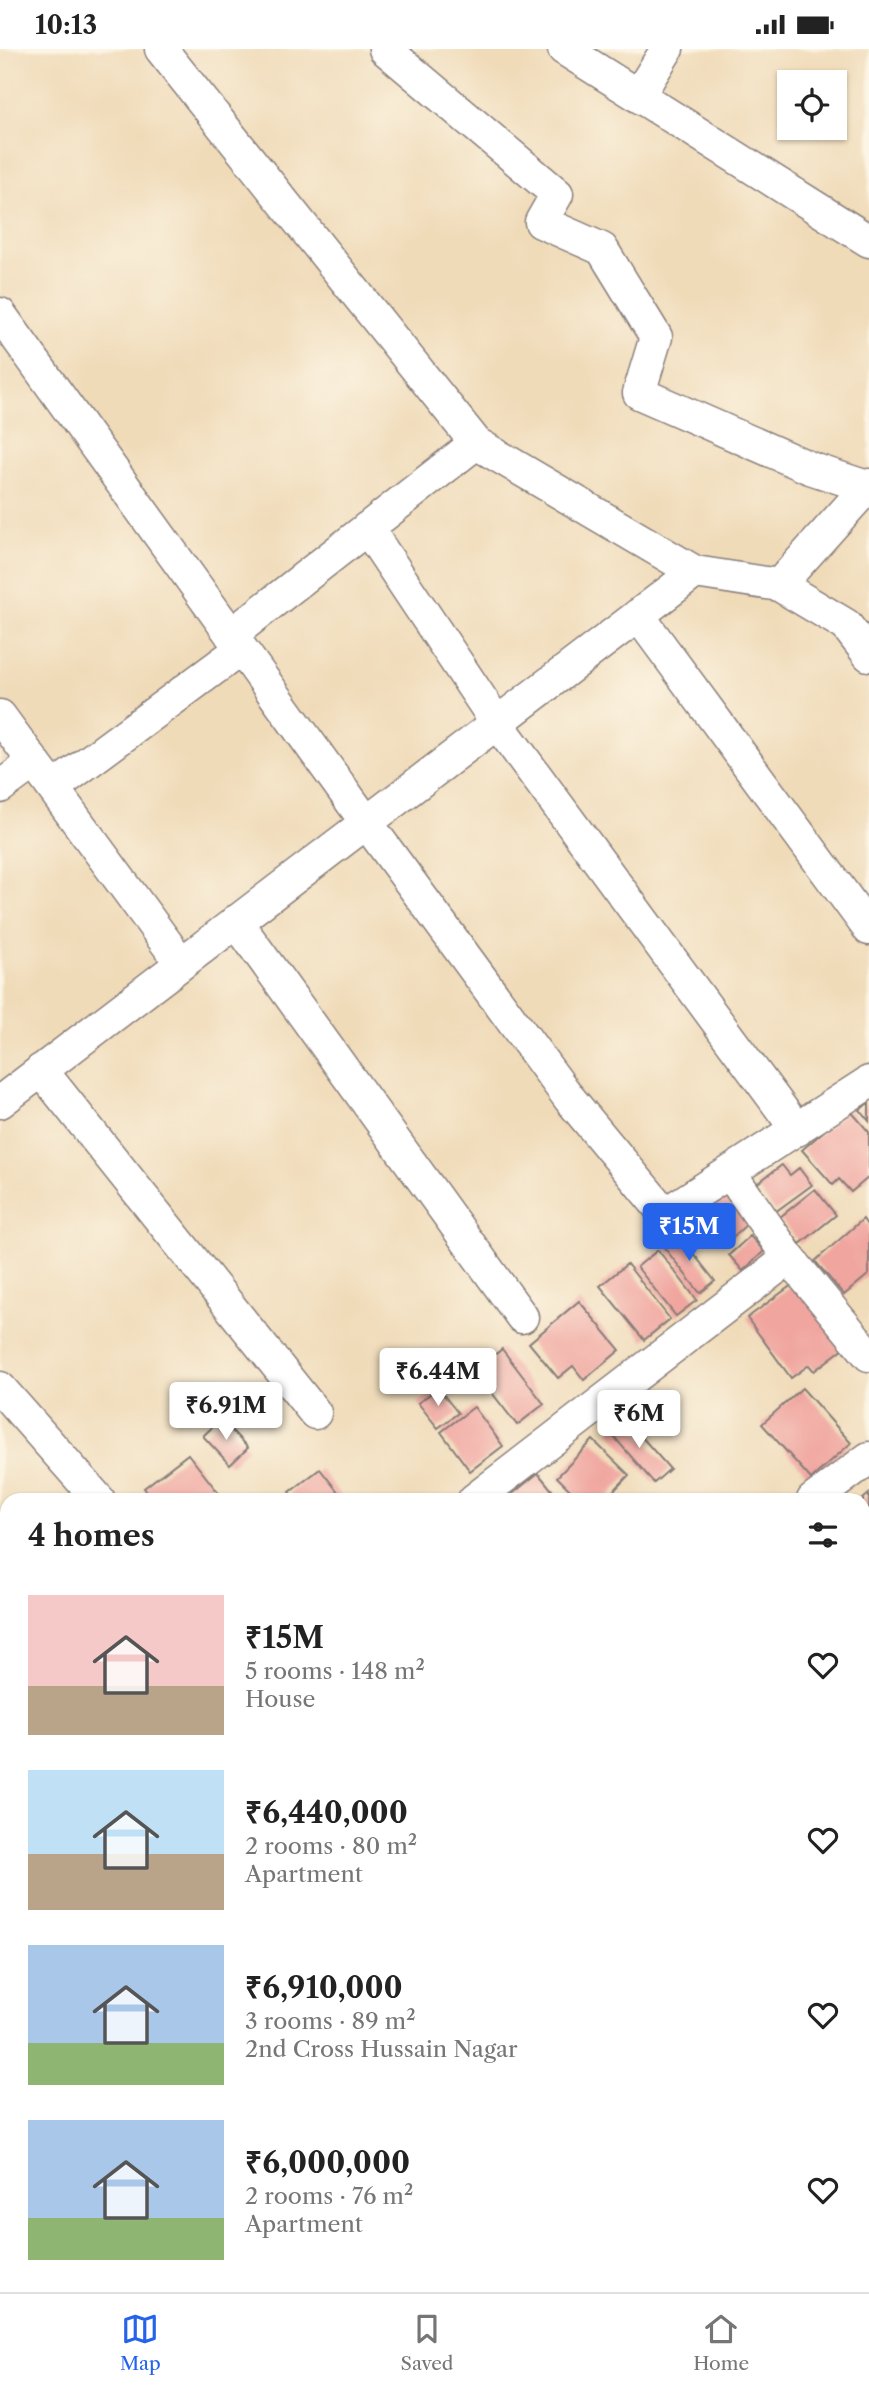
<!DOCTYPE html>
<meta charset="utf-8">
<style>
body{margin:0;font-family:"Libre Caslon Text",serif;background:#f2f2f2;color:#222;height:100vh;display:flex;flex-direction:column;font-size:26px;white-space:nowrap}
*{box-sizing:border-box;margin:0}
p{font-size:23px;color:#767676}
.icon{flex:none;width:38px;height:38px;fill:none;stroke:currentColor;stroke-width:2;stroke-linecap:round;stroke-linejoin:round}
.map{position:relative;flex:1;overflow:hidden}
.panel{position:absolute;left:0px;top:1444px;width:870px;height:800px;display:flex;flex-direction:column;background:#fff;border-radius:21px 21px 0 0;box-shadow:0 2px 5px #0004}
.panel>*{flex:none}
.tools{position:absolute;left:777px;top:21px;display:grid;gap:14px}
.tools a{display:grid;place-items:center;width:70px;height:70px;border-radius:0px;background:#fff;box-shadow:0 2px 5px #0004;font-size:35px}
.price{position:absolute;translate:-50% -60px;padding:0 16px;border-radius:7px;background:#fff;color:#222;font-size:23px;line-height:46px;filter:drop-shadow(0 2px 4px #0008)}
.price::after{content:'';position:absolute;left:50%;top:42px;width:21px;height:16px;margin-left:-10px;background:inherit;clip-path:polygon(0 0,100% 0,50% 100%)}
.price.active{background:#2563eb;color:#fff}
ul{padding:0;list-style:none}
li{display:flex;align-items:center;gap:21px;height:175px;padding:0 28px}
li span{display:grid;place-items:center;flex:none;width:196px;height:140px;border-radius:0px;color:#555}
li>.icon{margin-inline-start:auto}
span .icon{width:84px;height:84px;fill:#fffc;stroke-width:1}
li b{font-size:30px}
h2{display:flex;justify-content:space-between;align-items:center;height:84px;padding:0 28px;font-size:30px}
.status{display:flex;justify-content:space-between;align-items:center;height:49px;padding:0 35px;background:#fff;direction:ltr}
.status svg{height:19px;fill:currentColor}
.tab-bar{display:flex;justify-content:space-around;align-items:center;height:98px;border-top:2px solid #e0e0e0;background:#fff;font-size:19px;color:#767676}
.tab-bar a{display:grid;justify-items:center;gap:4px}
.tab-bar .active{color:#2563eb}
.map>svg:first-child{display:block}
</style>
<div class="status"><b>10:13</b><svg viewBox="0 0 49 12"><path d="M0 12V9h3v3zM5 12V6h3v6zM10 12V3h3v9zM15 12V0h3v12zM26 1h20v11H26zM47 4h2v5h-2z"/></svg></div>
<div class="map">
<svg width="869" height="2243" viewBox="0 0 869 2243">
<rect width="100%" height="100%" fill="#fcf5e5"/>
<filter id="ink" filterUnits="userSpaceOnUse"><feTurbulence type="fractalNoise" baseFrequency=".0143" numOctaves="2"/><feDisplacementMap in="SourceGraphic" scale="14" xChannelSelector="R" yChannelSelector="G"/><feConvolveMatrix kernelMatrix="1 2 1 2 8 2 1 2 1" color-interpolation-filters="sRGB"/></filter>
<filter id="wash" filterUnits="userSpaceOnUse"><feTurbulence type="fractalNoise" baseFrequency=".00686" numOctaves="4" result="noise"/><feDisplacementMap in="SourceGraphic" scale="28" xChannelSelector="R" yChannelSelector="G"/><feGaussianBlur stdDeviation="1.57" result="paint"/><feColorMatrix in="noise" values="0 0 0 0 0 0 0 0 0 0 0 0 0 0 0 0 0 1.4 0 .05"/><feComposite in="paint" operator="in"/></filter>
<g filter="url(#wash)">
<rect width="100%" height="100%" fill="#f0dbb9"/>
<g id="blocks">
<path fill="#f0a59f" d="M869 1053V1072L860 1061Z
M849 1060 869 1083V1128L851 1143 839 1130 833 1136 802 1101Z
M782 1116 790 1126 799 1119 812 1136 775 1163 755 1136Z
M725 1140 753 1169 727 1194 699 1165Z
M815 1140 836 1166 800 1195 779 1169Z
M863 1170 867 1176 869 1174V1225L844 1246 815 1212Z
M678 1185 715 1232 700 1244 663 1197Z
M750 1187 764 1202 743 1222 729 1206Z
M658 1201 697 1251 676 1267 637 1218Z
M627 1215 670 1270 644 1291 600 1237Z
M796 1233 844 1299 814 1322 809 1316 791 1329 747 1269Z
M579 1252 620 1301 584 1331 573 1317 558 1329 529 1294Z
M502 1300 544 1355 517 1376 475 1322Z
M438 1339 458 1364 438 1379 418 1354Z
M802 1339 851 1394 811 1430 762 1375Z
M474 1358 503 1397 470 1422 441 1383Z
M624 1368 670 1420 654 1434 609 1382Z
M221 1370 248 1399 230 1416 203 1387Z
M593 1391 629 1426 605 1451H580L557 1428Z
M188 1405 224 1451H153L144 1439Z
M320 1420 342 1448 339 1451H296L290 1443Z
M538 1424 560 1451H505Z
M869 1445V1505L863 1498V1450Z
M863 1520 869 1527V1546L863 1551Z
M869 1557V1612L863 1604V1562Z
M863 2107 869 2116V2177L863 2182Z
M863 2229 869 2237V2243H835L844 2236H863Z"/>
</g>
</g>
<g filter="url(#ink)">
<use href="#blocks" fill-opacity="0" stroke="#897e7a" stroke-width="2"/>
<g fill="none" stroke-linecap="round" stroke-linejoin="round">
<defs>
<path id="minor" d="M161 0 476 394 695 523 779 536 846 576 869 606
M385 0 557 145 541 173 602 200 656 288 639 344 810 419 867 438
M564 0 869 192
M638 47 667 0
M0 265 366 773 569 1049 665 1165 869 1033
M367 479 497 674 797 1081
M779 536 869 436
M638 566 869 880
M231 586 476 394
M0 667 181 914
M0 738 34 713
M53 739 241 600
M236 872 522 1268
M41 1021 315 1364
M0 1053 695 523
M730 1124 789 1209 869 1306
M0 1339 99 1451
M474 1451 789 1209
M813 1451 869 1409
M0 1639 7 1634
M863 1667 869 1662
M0 1705 7 1714
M0 1849 7 1843
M863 1941 869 1936
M0 1948 7 1957
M0 2028 7 2022
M863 2210 869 2206
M227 2236 232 2243
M396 2236 401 2243
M772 2236 776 2243
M89 2243 97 2236
M362 2243 370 2236
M617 2243 626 2236
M816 2243 825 2236"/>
</defs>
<use href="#minor" stroke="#897e7a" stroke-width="35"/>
<use href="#minor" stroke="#fff" stroke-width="32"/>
</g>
</g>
</svg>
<div class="tools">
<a><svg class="icon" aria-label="locate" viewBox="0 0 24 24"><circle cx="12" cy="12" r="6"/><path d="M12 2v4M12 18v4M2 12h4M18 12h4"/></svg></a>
</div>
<b class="price active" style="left:689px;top:1214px">₹15M</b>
<b class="price" style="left:438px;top:1359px">₹6.44M</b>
<b class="price" style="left:226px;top:1393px">₹6.91M</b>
<b class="price" style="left:639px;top:1401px">₹6M</b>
<section class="panel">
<h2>4 homes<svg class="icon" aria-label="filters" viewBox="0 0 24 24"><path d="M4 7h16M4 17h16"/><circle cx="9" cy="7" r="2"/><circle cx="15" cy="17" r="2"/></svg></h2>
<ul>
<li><span style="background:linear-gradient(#f6c9c9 65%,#b9a48a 0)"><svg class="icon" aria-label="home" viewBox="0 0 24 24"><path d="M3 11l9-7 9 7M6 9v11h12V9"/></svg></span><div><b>₹15M</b><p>5 rooms · 148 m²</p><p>House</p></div><svg class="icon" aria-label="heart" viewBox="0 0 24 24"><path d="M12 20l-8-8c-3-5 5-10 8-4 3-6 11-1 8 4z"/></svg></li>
<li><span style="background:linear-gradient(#bfe0f5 60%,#b9a48a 0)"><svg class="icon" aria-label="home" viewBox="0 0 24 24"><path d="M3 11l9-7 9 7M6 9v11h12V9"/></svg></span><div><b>₹6,440,000</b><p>2 rooms · 80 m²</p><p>Apartment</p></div><svg class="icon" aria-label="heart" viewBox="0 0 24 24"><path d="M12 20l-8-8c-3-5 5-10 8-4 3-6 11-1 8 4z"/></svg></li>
<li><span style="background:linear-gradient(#a9c7e8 70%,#8fb573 0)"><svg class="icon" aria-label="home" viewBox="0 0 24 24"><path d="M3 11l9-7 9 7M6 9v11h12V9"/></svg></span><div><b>₹6,910,000</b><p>3 rooms · 89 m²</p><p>2nd Cross Hussain Nagar</p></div><svg class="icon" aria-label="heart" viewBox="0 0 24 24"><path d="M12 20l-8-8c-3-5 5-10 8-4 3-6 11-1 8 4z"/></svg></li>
<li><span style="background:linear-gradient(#a9c7e8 70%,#8fb573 0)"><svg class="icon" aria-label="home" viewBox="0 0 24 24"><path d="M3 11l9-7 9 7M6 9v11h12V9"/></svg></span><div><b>₹6,000,000</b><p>2 rooms · 76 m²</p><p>Apartment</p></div><svg class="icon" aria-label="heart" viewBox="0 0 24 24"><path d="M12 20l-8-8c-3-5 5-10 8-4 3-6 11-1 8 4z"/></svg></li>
</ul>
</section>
</div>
<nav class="tab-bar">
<a class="active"><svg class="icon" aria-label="map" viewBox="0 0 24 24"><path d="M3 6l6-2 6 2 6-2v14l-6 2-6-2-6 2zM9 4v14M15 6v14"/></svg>Map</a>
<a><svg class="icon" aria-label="saved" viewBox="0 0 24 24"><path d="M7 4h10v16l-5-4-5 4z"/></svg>Saved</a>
<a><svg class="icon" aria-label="home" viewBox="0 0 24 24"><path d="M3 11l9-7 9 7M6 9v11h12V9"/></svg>Home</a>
</nav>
